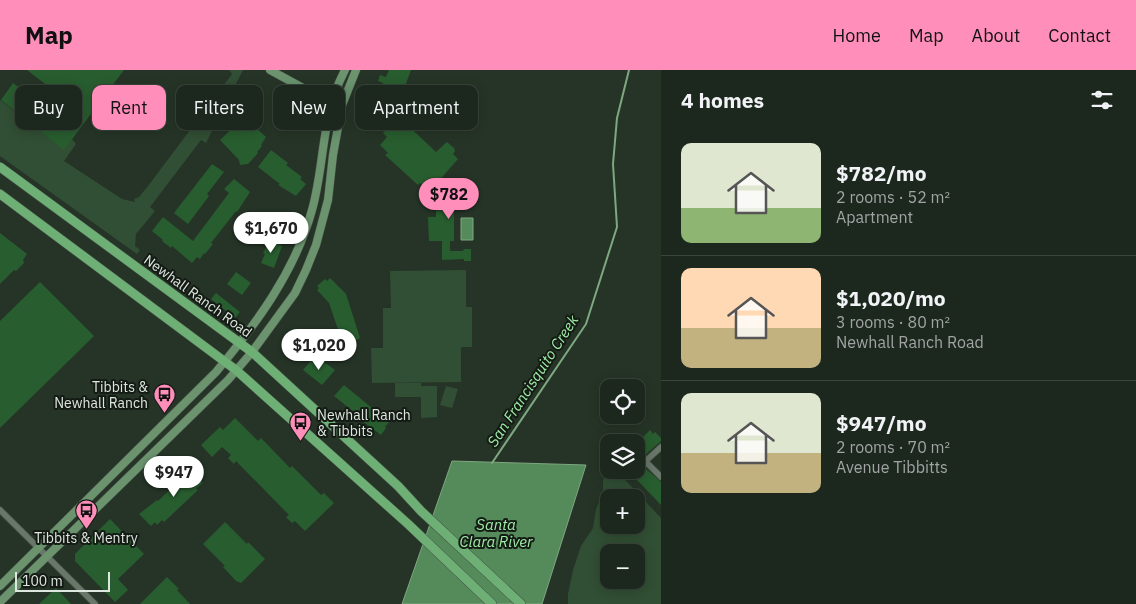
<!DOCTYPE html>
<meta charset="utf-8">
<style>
body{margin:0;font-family:"IBM Plex Sans",sans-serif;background:#29332a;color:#f1f3f6;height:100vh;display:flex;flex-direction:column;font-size:19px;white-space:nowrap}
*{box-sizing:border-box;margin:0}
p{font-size:16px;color:#a0a5a4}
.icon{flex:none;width:28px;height:28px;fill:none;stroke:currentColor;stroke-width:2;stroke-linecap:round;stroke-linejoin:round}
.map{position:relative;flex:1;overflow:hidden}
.side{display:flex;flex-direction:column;background:#1c271d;width:475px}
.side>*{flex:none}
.hud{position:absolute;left:15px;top:15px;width:475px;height:45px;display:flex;gap:10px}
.buttons{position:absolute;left:600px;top:309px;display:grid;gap:10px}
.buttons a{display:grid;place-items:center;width:45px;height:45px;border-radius:10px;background:#1c271d;box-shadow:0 2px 12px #0003,0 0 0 1px #3a443b;font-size:25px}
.scale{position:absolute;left:15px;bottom:12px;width:95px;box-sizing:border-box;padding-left:5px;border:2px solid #dee7df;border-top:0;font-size:14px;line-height:18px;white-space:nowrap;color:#dee7df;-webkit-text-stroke:4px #141a14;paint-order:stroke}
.price{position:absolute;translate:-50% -42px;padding:0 11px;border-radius:18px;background:#fff;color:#222;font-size:16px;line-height:32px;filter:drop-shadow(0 1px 2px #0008)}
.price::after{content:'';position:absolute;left:50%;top:30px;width:15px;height:11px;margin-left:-8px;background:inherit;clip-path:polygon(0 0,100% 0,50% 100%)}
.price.selected{background:#ff8eba;color:#111}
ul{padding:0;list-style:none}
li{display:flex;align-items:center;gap:15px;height:125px;padding:0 20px}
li+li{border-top:1px solid #3a443b}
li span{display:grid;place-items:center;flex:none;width:140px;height:100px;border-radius:10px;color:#555}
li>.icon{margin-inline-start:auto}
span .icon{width:60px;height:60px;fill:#fffc;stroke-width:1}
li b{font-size:21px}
h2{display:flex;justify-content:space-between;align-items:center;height:60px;padding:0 20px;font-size:21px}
.pill{padding:0 18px;border-radius:10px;background:#1c271d;box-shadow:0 2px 12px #0003,0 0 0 1px #3a443b;font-size:18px;line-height:45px}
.pill.selected{background:#ff8eba;color:#111}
header{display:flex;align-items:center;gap:30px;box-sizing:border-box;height:70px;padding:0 25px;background:#ff8eba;color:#111}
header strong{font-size:24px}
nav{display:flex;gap:28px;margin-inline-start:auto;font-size:18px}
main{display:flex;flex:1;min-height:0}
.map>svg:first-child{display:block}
</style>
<header>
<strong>Map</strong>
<nav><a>Home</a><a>Map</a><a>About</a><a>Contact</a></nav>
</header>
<main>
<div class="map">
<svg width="661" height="534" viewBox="0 0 661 534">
<rect width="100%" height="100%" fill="#263427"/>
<path fill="#314f34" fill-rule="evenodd" d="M229 0H243L206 73 201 70 150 137 155 141 136 164 135 176 140 180 137 184 0 86V30L64 79 72 69 76 74 64 91 122 129 135 132 134 129 139 127 148 116 232 4Z
M466 200V237H472V277H461V312L372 313 371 278H383V238H391L390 201Z
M395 313H421V316H437V347L421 348V327H395Z
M446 316 458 319 452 338 440 335Z
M609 397V400H616L661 448V534H568V524L573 500 581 476 593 458 596 439 603 423V411ZM609 428H636V455H609ZM609 482H636V510H609Z"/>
<path fill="#558b5a" stroke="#7ea782" d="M461 148H473V170H461Z
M452 391 586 395 542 534H402Z"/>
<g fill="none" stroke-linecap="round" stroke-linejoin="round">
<path stroke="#7ea782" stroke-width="2" d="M492 393 586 254 617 157 613 94 617 48 629 0"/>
</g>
<path fill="#285d2f" d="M27 0H124L64 80 1 30 13 13 42 35 53 20Z
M389 0H411L398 35 384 31 379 25 383 13 378 11 380 5 386 7Z
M244 47 266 67 261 75 262 76 257 82 258 83 248 94 240 95 239 90 220 70Z
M395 47 399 50 401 49 436 82 447 72 454 78 455 81 453 84 458 89 436 114H438L433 119 430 117 428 120 420 113 418 115 385 85 388 83 380 75 387 67 383 63 387 59 385 58Z
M271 80 288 93 286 95 302 107 300 109 306 114 296 126 278 115 280 114 258 97Z
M212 94 224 102 207 124 209 126 188 154 174 143Z
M234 109 250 122 237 142 236 141 211 173 213 174 205 184 204 183 200 189 197 187 192 193 172 176 171 178 162 171 163 170 152 161 163 147 193 171 229 123 224 119Z
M452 111H470L471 130H454V171H450V181H463L464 179H471V191H464V189L442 190V171H429L428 147H436V141L443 139V114H452Z
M0 163 27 184 23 190 24 193 16 201 14 200 0 214Z
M270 170 282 176 274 198 261 193 265 184 263 183Z
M236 202 251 213 242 225 227 214Z
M330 208 346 224 360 268 351 273 353 279 343 283 339 272 342 271 329 233 317 220 319 218 317 216 325 209 327 211Z
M40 212 94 266 0 358V251Z
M216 223 240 242 235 248 211 229Z
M314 287 322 294 324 292 335 300 322 315 303 300Z
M344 315 389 352 385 357 386 358 381 365 353 344 354 342 334 326Z
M235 348 258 371 261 368 264 371 290 398 292 396 321 425 324 423 334 433 305 461 295 451 292 453 286 447 289 445 236 391 234 394 228 388 231 385 222 377 212 387 201 375 220 357 223 360Z
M650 360 653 364 655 362 661 368V371L636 393V374Z
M192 395 203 407 200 410 203 413 196 419 198 420 164 452 162 450 157 455 155 452 151 456 139 444 157 430 158 431 178 412 177 411Z
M645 398 661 412V435L637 410 641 407 638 404Z
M110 449 144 484 118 509 128 520 115 532 75 491V484Z
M225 452 247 474 248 472 265 489 241 513 236 511 223 497 225 496 203 474Z
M167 507 179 519 177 520 190 534H140Z
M56 518 71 534H39Z"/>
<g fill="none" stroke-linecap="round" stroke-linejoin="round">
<defs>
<path id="street" d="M645 391 661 407
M637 399 661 377
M0 440 95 534"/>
<path id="secondary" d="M270 0 303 18 336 33
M0 516 216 302C256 254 295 202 312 140 322 105 322 67 332 32 335 21 340 10 345 0
M0 532 228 310 252 282 295 223 306 200 316 175 328 130 333 85 342 35 356 0"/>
<path id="primary" d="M0 97 252 282 398 416 421 441 521 534
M0 124 236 300 408 454 492 534"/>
</defs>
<use href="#street" stroke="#455046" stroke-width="7"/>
<use href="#secondary" stroke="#455046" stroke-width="9"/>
<use href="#primary" stroke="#455046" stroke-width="10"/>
<use href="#street" stroke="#687769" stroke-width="5.5"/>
<use href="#secondary" stroke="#6a936e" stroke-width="8"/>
<use href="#primary" stroke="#6daf74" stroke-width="9"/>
</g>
<defs>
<symbol id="bus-pin" viewBox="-11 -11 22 30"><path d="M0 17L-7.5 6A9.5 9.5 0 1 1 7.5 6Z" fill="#ff8eba" stroke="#141a14"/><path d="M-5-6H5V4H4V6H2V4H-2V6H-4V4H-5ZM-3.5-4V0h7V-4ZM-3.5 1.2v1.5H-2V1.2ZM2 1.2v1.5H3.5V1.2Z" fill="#111"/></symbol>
</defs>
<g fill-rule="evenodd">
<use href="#bus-pin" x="152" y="312" width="25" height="34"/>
<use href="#bus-pin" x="288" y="340" width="25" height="34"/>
<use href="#bus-pin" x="74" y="428" width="25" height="34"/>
</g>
<g text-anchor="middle" stroke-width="4" stroke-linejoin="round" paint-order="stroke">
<g font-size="14" fill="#dee7df" stroke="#141a14">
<text transform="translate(198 226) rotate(36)" y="5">Newhall Ranch Road</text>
</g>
<g font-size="14" fill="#dee7df" stroke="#141a14" text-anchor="end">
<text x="148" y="322">Tibbits &amp;<tspan x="148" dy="16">Newhall Ranch</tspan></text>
<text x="317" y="350" text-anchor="start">Newhall Ranch<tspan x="317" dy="16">&amp; Tibbits</tspan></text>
<text x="86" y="473" text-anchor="middle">Tibbits &amp; Mentry</text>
</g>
<g font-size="15" font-style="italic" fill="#9feda6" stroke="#141a14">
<text transform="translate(533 311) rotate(-57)" y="5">San Francisquito Creek</text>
<text x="496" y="460">Santa<tspan x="496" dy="17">Clara River</tspan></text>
</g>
</g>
</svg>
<div class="buttons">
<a><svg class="icon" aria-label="locate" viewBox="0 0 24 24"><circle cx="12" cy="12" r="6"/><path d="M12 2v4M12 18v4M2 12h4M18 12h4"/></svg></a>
<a><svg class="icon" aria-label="layers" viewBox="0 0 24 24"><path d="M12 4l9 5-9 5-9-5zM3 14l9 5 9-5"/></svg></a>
<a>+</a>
<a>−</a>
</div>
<div class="scale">100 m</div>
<b class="price selected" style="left:449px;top:150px">$782</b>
<b class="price" style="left:271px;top:184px">$1,670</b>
<b class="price" style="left:319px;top:301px">$1,020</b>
<b class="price" style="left:174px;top:428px">$947</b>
<div class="hud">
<a class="pill">Buy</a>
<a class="pill selected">Rent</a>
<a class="pill">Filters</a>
<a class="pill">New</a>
<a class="pill">Apartment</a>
</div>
</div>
<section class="side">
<h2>4 homes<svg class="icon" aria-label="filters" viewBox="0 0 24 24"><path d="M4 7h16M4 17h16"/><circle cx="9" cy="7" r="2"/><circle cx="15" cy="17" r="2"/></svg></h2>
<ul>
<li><span style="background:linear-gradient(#dfe7d0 65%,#8fb573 0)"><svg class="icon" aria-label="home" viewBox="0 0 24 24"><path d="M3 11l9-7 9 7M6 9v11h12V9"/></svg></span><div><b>$782/mo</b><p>2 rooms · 52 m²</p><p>Apartment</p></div></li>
<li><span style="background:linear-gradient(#ffd9b3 60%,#c2b280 0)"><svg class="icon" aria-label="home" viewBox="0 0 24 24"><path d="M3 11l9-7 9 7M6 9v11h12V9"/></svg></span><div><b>$1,020/mo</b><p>3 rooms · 80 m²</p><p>Newhall Ranch Road</p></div></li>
<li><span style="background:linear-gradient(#dfe7d0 60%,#c2b280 0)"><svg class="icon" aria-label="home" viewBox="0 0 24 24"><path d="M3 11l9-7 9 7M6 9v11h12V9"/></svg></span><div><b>$947/mo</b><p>2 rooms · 70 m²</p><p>Avenue Tibbitts</p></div></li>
</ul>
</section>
</main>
